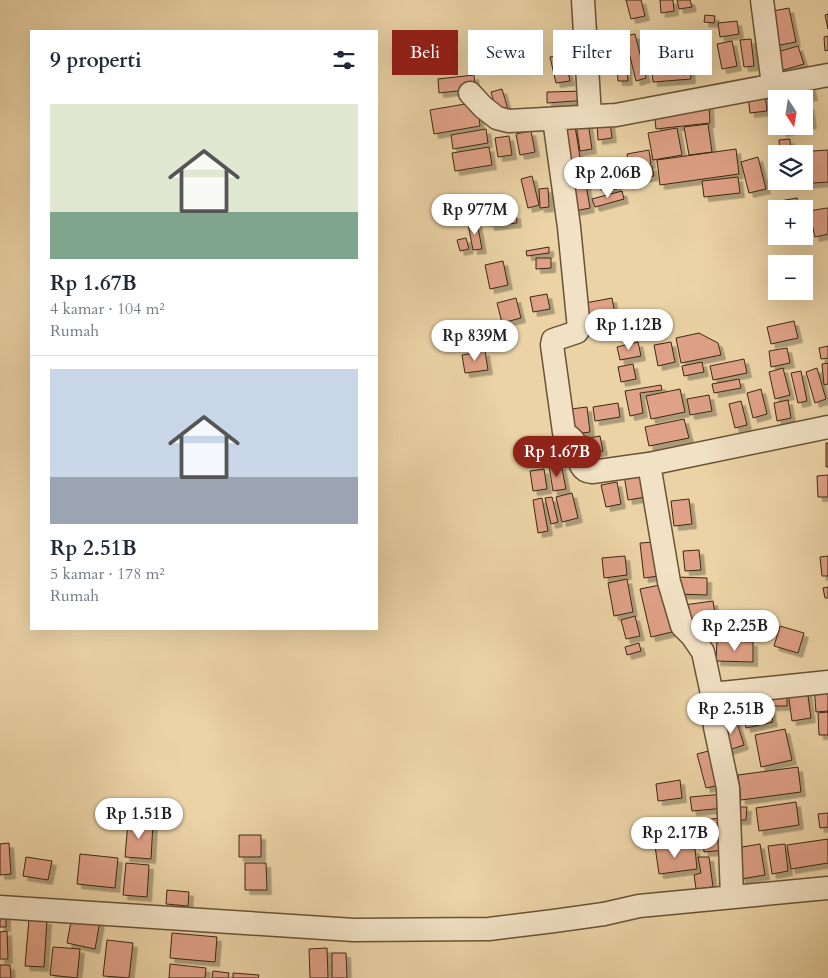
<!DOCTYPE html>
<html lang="id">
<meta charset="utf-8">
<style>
body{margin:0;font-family:Cardo,serif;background:#f6f6f7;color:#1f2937;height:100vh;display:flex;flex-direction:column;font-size:19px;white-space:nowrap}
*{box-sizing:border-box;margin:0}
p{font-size:16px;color:#747a83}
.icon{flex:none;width:28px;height:28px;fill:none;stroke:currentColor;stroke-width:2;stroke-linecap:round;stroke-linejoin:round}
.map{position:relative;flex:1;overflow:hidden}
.panel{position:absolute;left:30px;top:30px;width:348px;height:600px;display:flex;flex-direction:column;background:#fff;border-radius:0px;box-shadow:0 5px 20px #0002}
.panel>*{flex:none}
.banner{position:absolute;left:392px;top:30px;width:360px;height:45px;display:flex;gap:10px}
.needle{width:32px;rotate:168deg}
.tools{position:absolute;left:768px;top:90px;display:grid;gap:10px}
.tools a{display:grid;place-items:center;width:45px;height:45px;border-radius:0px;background:#fff;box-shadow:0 5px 20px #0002;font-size:25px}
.price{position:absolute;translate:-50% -42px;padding:0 11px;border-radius:18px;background:#fff;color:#222;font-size:16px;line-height:32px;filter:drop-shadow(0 1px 2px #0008)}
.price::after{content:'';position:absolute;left:50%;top:30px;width:15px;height:11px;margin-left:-8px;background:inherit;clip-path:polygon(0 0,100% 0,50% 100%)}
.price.current{background:#8f2418;color:#fff}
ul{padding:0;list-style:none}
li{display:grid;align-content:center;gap:10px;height:265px;padding:0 20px}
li+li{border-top:1px solid #e0e1e3}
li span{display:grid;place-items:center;height:155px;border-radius:0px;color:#555}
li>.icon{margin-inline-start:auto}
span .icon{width:90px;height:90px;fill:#fffc;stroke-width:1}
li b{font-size:21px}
h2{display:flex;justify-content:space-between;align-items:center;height:60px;padding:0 20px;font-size:21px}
.tag{padding:0 18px;border-radius:0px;background:#fff;box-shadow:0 5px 20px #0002;font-size:18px;line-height:45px}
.tag.current{background:#8f2418;color:#fff}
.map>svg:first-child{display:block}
</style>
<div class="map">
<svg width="828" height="978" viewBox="0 0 828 978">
<defs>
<filter id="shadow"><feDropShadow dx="4.5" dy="4.5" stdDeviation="0" flood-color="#0004"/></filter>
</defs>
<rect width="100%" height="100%" fill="#ebd3a6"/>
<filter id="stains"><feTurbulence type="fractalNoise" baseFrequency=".004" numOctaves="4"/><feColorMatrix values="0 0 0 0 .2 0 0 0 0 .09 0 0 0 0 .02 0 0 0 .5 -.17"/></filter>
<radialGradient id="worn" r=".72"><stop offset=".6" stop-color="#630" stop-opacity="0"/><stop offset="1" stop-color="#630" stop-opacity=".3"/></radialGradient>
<path fill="#dfa187" stroke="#3c2811" filter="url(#shadow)" d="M626 0H641L645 16 631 19Z
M660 0H673L674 11 661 13Z
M677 0H690L692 7 679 9Z
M789 8 796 42 775 46 768 12Z
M828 14V29L825 15Z
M705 15 715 16 714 23 704 22Z
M737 21 739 34 720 37 718 23Z
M635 34 646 78 636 81 625 36Z
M828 36V50L825 51 824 37Z
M646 37 673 42 670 55 644 50Z
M700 39 701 48 682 50 680 42Z
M751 39 754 66 744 67 740 40Z
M615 41H625L628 81H618Z
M732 41 737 66 722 69 717 44Z
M490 46 495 63 484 67 478 51Z
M798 46 804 64 780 71 774 53Z
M564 54 570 81 556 83 550 57Z
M689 57 691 79 653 82 651 60Z
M474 75 475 89 439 93 438 79Z
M811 86 813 96 795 99 793 89Z
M785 88 787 99H776V100L774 90Z
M502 89 509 113 498 116 491 92Z
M585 91 588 100 547 103V92Z
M765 94 767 111 750 113 748 96Z
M477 102 480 126 434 134 430 110Z
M709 105 710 123 656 129 654 110Z
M809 105 812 124 804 125V106Z
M574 120 582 170 565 172 558 123Z
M588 122 592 149 580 151 576 123Z
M610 122 612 138 598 140 597 124Z
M708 124 712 152 689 155 684 127Z
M781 126H790L791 130 782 132Z
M677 128 682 155 653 160 648 133Z
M486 129 488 143 453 149 451 135Z
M531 131 535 152 520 155 516 134Z
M509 136 512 155 498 157 495 138Z
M790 139 791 154H780L779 140Z
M489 147 492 165 455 171 452 153Z
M736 149 739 174 660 185 657 160Z
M649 150 651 164 629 167 627 154Z
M828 150V182L800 184 799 181H804V154H798V152Z
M758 157 766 189 749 193 741 162Z
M652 166 654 176 624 181 623 170Z
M615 170 617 189 601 190 599 171Z
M584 174 590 208 575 211 568 176Z
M532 176 539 205 528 208 521 179Z
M738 177 740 193 704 197 702 181Z
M548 188 549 207 540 208 539 189Z
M622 191 624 199 595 207 592 199Z
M500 195 504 215 516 214 517 223 490 226 489 217H490L486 199Z
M797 198 799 209H776V213L774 202Z
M827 208H828V234L815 237 809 211Z
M477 222 482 249 473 250 468 224Z
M466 238 469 249 460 251 457 240Z
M549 247V253L527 256 526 251Z
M536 258H551V268L536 269Z
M503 261 508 285 490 289 485 265Z
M547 294 550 309 533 312 530 297Z
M516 298 521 318 502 323 497 303Z
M612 298 617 325 585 331 580 304Z
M794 321 798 338 771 344 767 327Z
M699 333 718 343 721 355 681 363 676 338Z
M638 342 641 356 620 360 617 347Z
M671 342 675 362 658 366 654 345Z
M828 346V358L821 359 819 348Z
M787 348 790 363 771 367 769 351Z
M485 351 488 370 465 373 462 355Z
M744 359 747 373 713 380 710 366Z
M702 362 704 372 684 376 682 366Z
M828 363V384L824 385 822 364Z
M633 364 636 379 621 382 618 367Z
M783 368 790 395 775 399 769 372Z
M817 368 826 399 815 403 806 372Z
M801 371 807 401 798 403 791 373Z
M739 379 741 388 714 393 712 384Z
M661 385 662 390 640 393 643 413 630 416 625 391Z
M680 389 685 412 651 419 646 396Z
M761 389 767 414 753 418 747 393Z
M709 395 712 411 690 415 687 399Z
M788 400 791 418 777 421 774 403Z
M741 401 747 425 735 428 729 404Z
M618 403 620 417 595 421 593 407Z
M587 407 590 432 575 434 571 409Z
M684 419 689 438 649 446 645 427Z
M600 436 603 451 586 454 583 439Z
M826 443H828V467H826Z
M561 464 566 489 553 491 549 466Z
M544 469 547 489 533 491 530 471Z
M642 472 646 497 628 500 624 475Z
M828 475V497H818L817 476Z
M617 482 621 504 606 507 601 485Z
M572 493 578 518 562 522 556 497Z
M552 497 558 522 551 524 545 498Z
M542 498 548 531 538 533 533 500Z
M689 499 692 524 674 526 671 501Z
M655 542 659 576 644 578 640 543Z
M699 550 701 570 685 571 683 551Z
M625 556 627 575 604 578 602 558Z
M828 556V576H822L820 557Z
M675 577 707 578V595L675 594Z
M627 579 633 612 614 616 608 583Z
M665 584 676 631 651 637 640 589Z
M828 587V598H825L823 588Z
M713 601 716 621 687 626 684 605Z
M635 616 640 636 626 639 621 620Z
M780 626 804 633 798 653 774 646Z
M717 641 753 642V662L716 661Z
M639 643 641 651 627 655 625 647Z
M828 685V711L816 712 814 686Z
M807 689 811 718 792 721 788 692Z
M767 692 773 722 746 728 740 698Z
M772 695H787V706H772Z
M735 697 739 717 724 720 721 700Z
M828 712V735H819L818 713Z
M736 720 744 745 726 751 718 725Z
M785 729 792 760 761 767 755 735Z
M716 749 724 784 706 788 697 754Z
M798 767 801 792 741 800 738 775Z
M680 780 682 798 658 801 656 784Z
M724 794 726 808 692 811 690 797Z
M796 802 799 825 759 831 756 808Z
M733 807H747L746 820H732Z
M828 813V827L820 828 818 814Z
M722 818 725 850 704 852 701 820Z
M128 822 153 823 151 859 125 857Z
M239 835H261V857H239Z
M828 839V863L791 869 787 845Z
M9 843 11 874 0 875V844Z
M760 844 765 875 741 879 736 848Z
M785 844 788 871 772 874 768 846Z
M655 846 695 849 697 869 659 874Z
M80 854 118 858 115 888 77 884Z
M26 857 52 861 48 880 23 876Z
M698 857H709L713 887 696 889 694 875 701 873Z
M126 863 149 865 147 897 123 895Z
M245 863H266L267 890H245Z
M167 890 189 892 188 906 166 904Z
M0 914H6V927H0Z
M72 916 100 921 95 949 67 943Z
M29 919 47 920 44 967 25 966Z
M7 931 8 959H0V932Z
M172 933 217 937 215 962 170 958Z
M107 940 133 943 129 978 103 976Z
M53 947 80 949 77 978 50 975Z
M327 948 328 978H310L309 949Z
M332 953H346L347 978H332Z
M170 964 206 968 205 978H169Z
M0 965H10L11 978H0Z
M213 971 229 973 228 978H212Z
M233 973 259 975 258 978H233Z"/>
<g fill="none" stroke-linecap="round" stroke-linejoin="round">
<defs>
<path id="minor" d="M583 0 590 116
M762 0 773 85
M470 93 483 107 497 118 509 121 616 115 828 75
M554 119 569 227 579 329 577 332 553 340 552 345 564 432C567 436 573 438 575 443 580 453 576 471 592 472L649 464 828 427
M649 464 669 582 682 626 692 636 703 652 712 694 715 727 728 788 732 897
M712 694 828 682
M0 907 354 930 489 929 554 921 604 914 639 906 828 888"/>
</defs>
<use href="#minor" stroke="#685336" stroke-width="25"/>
<use href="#minor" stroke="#f2e2c5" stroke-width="22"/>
</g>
<rect width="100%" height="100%" filter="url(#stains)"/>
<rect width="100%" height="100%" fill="url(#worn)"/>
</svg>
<div class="tools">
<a><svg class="needle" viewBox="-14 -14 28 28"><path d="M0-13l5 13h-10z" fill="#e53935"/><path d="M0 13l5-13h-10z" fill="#747a83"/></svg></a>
<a><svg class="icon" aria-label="layers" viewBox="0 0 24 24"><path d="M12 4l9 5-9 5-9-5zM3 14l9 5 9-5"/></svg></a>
<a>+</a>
<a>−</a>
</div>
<b class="price" style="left:608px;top:199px">Rp 2.06B</b>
<b class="price" style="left:475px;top:236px">Rp 977M</b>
<b class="price" style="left:629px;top:351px">Rp 1.12B</b>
<b class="price" style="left:475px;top:362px">Rp 839M</b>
<b class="price current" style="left:557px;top:478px">Rp 1.67B</b>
<b class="price" style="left:735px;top:652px">Rp 2.25B</b>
<b class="price" style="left:731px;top:735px">Rp 2.51B</b>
<b class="price" style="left:139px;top:840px">Rp 1.51B</b>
<b class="price" style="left:675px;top:859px">Rp 2.17B</b>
<div class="banner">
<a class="tag current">Beli</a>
<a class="tag">Sewa</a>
<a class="tag">Filter</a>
<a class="tag">Baru</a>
</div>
<section class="panel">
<h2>9 properti<svg class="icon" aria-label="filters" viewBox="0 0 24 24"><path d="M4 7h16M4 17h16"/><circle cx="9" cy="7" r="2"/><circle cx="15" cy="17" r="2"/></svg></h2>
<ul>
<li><span style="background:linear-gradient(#dfe7d0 70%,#7fa58c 0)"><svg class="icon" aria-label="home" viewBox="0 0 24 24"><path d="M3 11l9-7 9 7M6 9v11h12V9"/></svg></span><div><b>Rp 1.67B</b><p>4 kamar · 104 m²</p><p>Rumah</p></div></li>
<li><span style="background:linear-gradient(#c9d6e8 70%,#9aa5b1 0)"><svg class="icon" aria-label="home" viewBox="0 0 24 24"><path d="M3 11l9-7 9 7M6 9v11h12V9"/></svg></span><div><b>Rp 2.51B</b><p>5 kamar · 178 m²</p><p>Rumah</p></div></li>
</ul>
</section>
</div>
